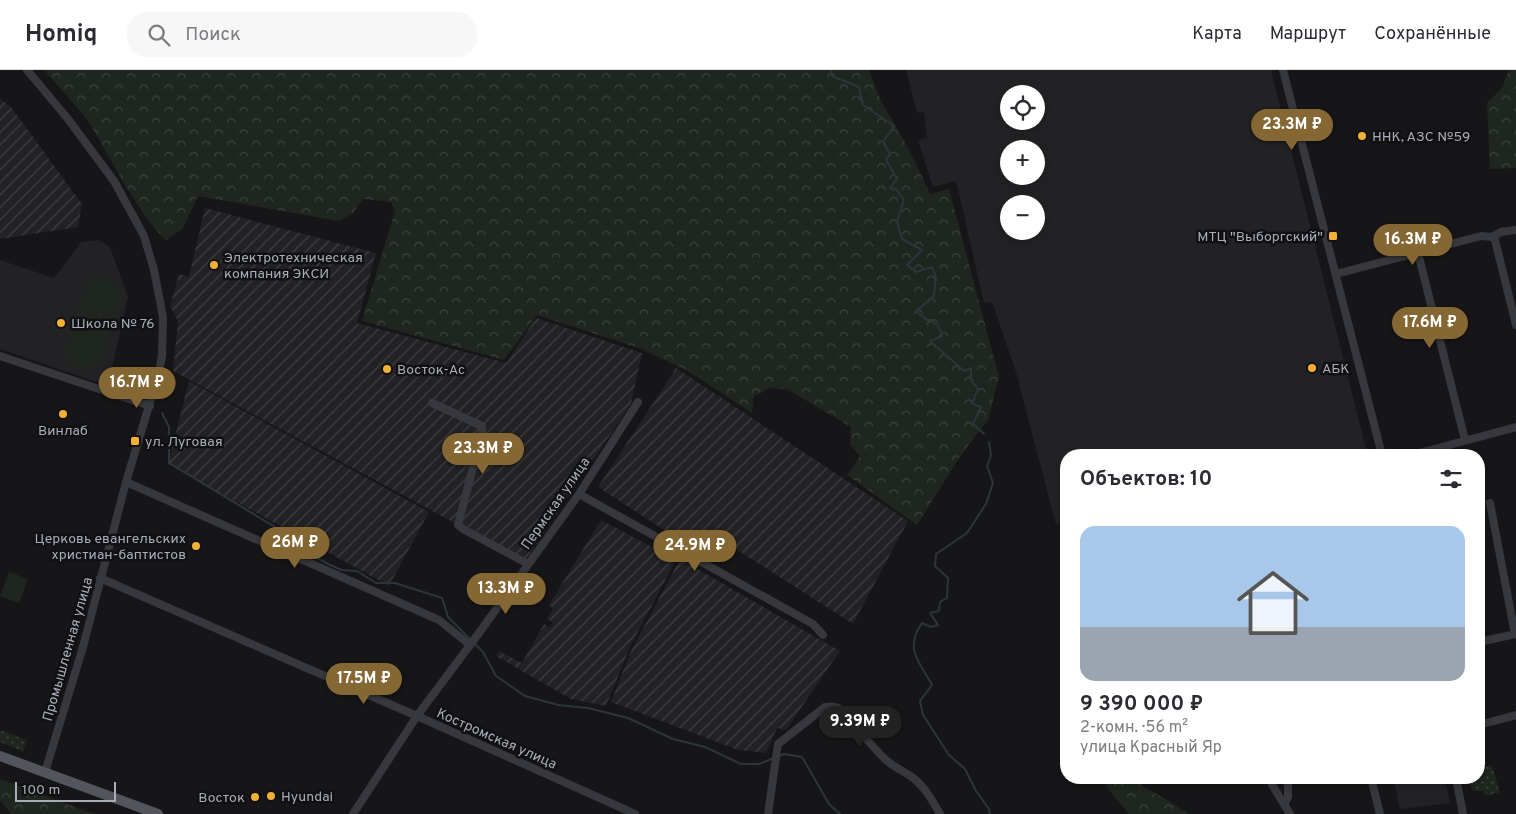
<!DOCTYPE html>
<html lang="ru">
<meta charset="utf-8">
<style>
body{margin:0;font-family:Overpass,sans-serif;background:#f7f7f7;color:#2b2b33;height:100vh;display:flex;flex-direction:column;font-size:19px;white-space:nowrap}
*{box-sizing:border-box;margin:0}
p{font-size:16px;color:#7c7c81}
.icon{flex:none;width:28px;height:28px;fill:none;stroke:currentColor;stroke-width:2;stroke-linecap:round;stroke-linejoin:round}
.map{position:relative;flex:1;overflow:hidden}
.sheet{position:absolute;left:1060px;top:379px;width:425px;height:335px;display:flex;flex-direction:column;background:#fff;border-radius:20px;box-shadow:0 2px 8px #0003}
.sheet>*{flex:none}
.fabs{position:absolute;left:1000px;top:15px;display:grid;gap:10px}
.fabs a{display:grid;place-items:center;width:45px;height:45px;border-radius:50%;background:#fff;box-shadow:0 2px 8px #0003;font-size:25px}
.scale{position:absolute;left:15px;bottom:12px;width:101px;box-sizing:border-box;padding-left:5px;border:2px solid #a8adb8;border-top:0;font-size:14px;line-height:18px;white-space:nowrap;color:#a8adb8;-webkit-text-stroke:4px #111113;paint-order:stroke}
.price{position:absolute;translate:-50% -42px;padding:0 11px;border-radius:18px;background:#856733;color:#fff;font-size:16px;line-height:32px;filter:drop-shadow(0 1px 2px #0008)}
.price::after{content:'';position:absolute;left:50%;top:30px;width:15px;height:11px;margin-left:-8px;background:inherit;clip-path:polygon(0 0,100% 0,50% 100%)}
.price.selected{background:#222;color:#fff}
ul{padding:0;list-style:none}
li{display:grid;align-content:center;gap:10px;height:265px;padding:0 20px}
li+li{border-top:1px solid #e1e1e2}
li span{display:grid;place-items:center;height:155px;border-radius:15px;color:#555}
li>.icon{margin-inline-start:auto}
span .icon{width:90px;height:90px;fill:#fffc;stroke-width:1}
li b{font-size:21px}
h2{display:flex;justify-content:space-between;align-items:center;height:60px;padding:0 20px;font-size:21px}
header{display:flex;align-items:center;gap:30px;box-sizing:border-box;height:70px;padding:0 25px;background:#fff;border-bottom:1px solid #e1e1e2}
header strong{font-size:24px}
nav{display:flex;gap:28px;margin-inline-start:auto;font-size:18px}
.search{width:350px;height:45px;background:#f7f7f7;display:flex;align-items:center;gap:12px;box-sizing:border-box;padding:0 18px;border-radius:20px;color:#7c7c81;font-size:19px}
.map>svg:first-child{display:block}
</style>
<header>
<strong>Homiq</strong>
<div class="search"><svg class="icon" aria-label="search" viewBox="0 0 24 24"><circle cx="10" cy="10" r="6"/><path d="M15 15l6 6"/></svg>Поиск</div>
<nav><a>Карта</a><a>Маршрут</a><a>Сохранённые</a></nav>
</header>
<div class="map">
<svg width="1516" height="744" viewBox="0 0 1516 744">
<defs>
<pattern id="industrial-furrows" width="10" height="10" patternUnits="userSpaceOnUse" patternTransform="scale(1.25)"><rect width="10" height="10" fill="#222225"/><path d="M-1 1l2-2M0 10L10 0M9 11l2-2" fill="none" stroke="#3f3f43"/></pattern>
<pattern id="grass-dots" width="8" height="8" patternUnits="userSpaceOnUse" patternTransform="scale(1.25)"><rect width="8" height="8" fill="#1e261f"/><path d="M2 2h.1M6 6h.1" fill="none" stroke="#3c433d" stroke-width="1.8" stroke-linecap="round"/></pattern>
<pattern id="forest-crowns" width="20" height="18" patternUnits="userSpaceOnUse" patternTransform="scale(1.25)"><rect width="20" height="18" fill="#1e261f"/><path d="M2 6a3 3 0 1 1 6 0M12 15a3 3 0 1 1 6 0" fill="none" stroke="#3c433d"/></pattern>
</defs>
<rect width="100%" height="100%" fill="#161618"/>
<path fill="#222225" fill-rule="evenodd" d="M906 0H1271L1367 382 1353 385H1066V453L1056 455 1016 302 992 232 984 233 956 111 933 117 918 70 927 68 924 42 917 43ZM1009 24H1036V51H1009ZM1009 79H1036V106H1009ZM1009 134H1036V161H1009Z
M99 170 110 177 128 227 108 316 0 279V190L54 208 81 172Z
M1393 708H1445L1450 733 1400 739Z"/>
<path fill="url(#industrial-furrows)" d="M0 29 11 37 82 134 78 157 0 169Z
M205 138 376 183 357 253 506 293 536 248 642 283 631 334 525 491 173 301 178 251 170 236 179 204 189 207Z
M676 298 908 451 853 554 717 467 704 486 598 417Z
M189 311 429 442 389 516 168 394Z
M601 450 676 490 630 577 606 636 571 629 496 586 499 581 522 593 544 554 550 558 553 552 547 549 553 538 549 535Z
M680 489 840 581 786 660 777 658 766 683 738 680 611 632 630 583Z"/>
<path fill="url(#grass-dots)" d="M0 660 27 670 23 682 0 672Z
M1492 695 1500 724 1493 723 1492 726 1484 724V721H1472L1469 708H1479V699Z"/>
<path fill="url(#forest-crowns)" d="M44 0H869L881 31 910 81 930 124 949 119 999 307 988 350 961 385 917 455 847 405 860 386 850 375 851 357 787 319 770 318 754 326 752 343 686 300 639 278 537 245 504 290 362 251 395 141 391 132 363 129 353 143 339 151 198 126 183 158 166 171C134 137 115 95 91 56 78 36 59 18 44 0Z
M1509 0H1516V98L1490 99 1487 33 1502 18Z
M1104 708H1130L1190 744H1129L1108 719Z
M0 709 94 744H11L0 730Z"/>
<path fill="#1e261f" d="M101 207C116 212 121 212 122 228L101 291C87 306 64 300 65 278L86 216 92 209Z
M9 502 28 509 19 533 0 526Z"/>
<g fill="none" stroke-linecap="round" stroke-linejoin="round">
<path stroke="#2c353c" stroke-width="2" d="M831 0 832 6 859 17 863 35 894 56 883 72 890 84 886 90 897 109 890 118 897 120 904 130 897 151 902 169 922 180 907 195 916 202 932 197 936 207 934 226 916 241 927 250H936L942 266 930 271 964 301 971 298V310L978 319 972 334 981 337 973 354 984 364
M162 343 169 357V393L285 463 308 483 328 494 342 500 357 501 376 513H395L442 528 448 547 471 570
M989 372 991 386 987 396 993 413 986 434 967 463 936 484 935 496 948 508 947 528 940 532 939 541 930 543 938 555 931 557 922 553C904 579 919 591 932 615L920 631 923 645 949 685 965 699 976 721 989 739 990 744
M474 573 483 582 496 606 525 626 558 635 588 638 628 648 673 669 705 677 741 694H759L774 688
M779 686 784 684 802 687 829 734 840 744"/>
<path stroke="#37383d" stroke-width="8" d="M27 0 68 49 114 111 144 166 154 200 163 247 162 286 158 306 126 412 83 577 45 702
M1283 0 1382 385
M1492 167 1501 162 1516 160
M1418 183 1465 370
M1336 204 1481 166 1492 167 1495 170 1516 255
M0 286 150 336
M432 333 482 356V362L458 455 463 459 528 494
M1412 385 1516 357
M126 412 439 550 470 575
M579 424 813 554 823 565
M1490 433 1515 564
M100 508 417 646 635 744
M1479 572 1516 564
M1479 655 1516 645
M1268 708 1290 744
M1371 708 1380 744
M1456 708 1463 744
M1285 733 1288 727V708
M353 744 417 646 479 563 579 424 638 332
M768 744 778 674 825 637C832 636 836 636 842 640 856 656 870 675 886 690 894 697 903 701 912 707 925 717 932 730 940 744"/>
<path stroke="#53555c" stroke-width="10" d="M0 686 158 744"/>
</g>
<g fill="#f2b134" stroke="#111113" stroke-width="2">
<circle cx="1362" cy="66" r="5"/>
<rect x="1328" y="161" width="10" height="10" rx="2.5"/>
<circle cx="214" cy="195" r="5"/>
<circle cx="61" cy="253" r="5"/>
<circle cx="1312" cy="298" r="5"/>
<circle cx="387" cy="299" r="5"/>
<circle cx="63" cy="344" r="5"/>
<rect x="130" y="366" width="10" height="10" rx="2.5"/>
<circle cx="196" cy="476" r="5"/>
<circle cx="271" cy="726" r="5"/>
<circle cx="255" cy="727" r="5"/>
</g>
<g text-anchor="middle" stroke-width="5" stroke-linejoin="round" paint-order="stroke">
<g font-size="14" fill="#a8adb8" stroke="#111113" text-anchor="start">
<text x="1372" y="71">ННК, АЗС №59</text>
<text x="1323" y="171" text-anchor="end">МТЦ "Выборгский"</text>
<text x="224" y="192">Электротехническая<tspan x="224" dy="16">компания ЭКСИ</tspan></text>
<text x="71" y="258">Школа № 76</text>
<text x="1322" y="303">АБК</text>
<text x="397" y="304">Восток-Ас</text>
<text x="63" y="365" text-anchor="middle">Винлаб</text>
<text x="145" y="376">ул. Луговая</text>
<text x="186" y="473" text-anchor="end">Церковь евангельских<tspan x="186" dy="16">христиан-баптистов</tspan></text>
<text x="281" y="731">Hyundai</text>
<text x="245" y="732" text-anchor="end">Восток</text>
</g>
<g font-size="14" fill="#a8adb8" stroke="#111113">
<text transform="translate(555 433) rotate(-55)" y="5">Пермская улица</text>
<text transform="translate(67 579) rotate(-74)" y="5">Промышленная улица</text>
<text transform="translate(497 668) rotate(24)" y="5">Костромская улица</text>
</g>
</g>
</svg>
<div class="fabs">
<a><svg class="icon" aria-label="locate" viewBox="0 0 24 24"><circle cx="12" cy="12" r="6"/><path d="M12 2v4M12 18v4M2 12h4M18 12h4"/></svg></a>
<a>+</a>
<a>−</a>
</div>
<div class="scale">100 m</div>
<b class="price" style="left:1292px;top:81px">23.3M ₽</b>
<b class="price" style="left:1413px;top:196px">16.3M ₽</b>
<b class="price" style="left:1430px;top:279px">17.6M ₽</b>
<b class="price" style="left:137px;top:339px">16.7M ₽</b>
<b class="price" style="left:483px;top:405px">23.3M ₽</b>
<b class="price" style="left:295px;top:499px">26M ₽</b>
<b class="price" style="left:695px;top:502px">24.9M ₽</b>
<b class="price" style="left:506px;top:545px">13.3M ₽</b>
<b class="price" style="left:364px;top:635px">17.5M ₽</b>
<b class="price selected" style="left:860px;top:678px">9.39M ₽</b>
<section class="sheet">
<h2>Объектов: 10<svg class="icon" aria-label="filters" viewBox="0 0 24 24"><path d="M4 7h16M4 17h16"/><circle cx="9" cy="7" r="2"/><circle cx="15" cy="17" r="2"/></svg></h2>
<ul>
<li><span style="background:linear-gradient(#a9c7e8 65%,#9aa5b1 0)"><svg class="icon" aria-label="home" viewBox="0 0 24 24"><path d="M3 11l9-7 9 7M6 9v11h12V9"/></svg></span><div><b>9 390 000 ₽</b><p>2-комн. · 56 m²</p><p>улица Красный Яр</p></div></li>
</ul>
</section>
</div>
